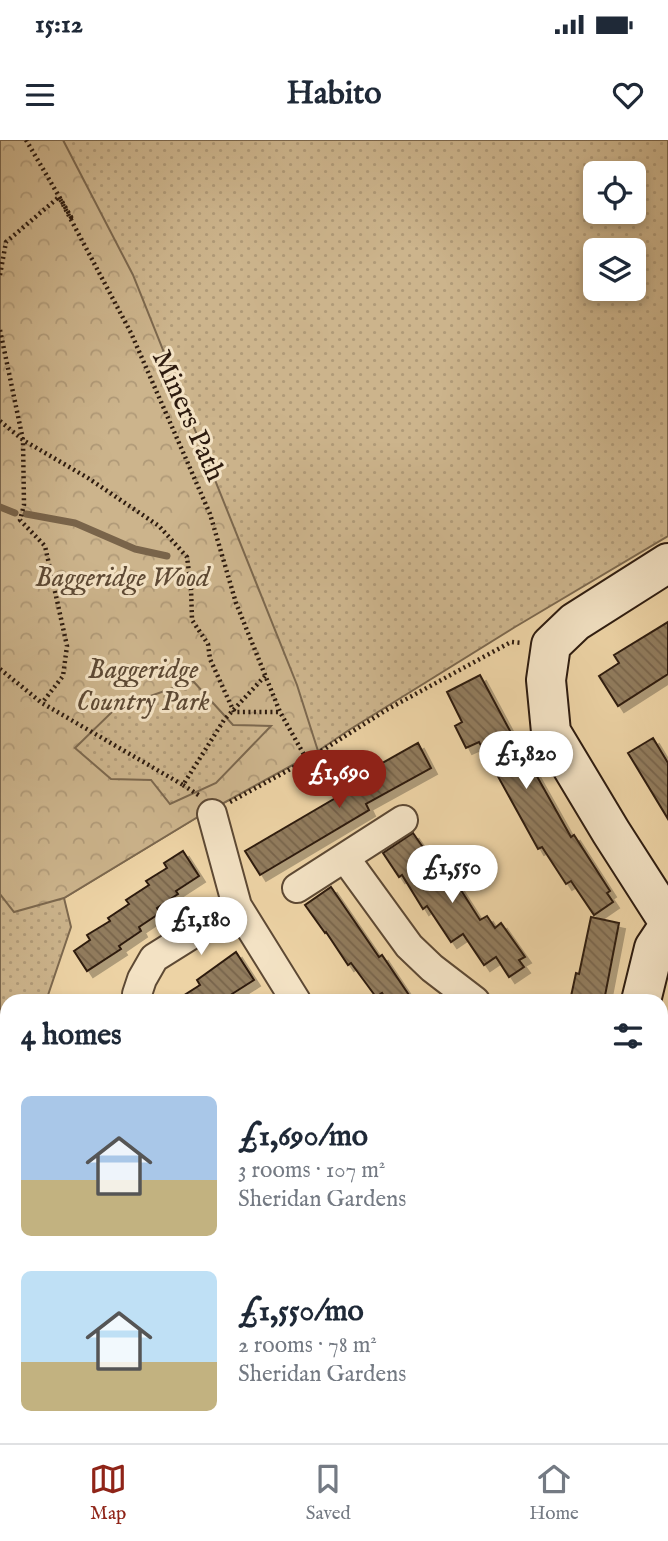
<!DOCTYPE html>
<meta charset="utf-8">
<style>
body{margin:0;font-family:"IM FELL English",serif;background:#f2f2f3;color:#1f2937;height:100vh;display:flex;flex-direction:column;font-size:26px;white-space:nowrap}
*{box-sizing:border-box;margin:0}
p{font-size:23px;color:#747a83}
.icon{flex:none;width:38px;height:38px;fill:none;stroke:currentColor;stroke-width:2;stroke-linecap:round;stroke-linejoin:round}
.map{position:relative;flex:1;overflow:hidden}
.panel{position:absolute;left:0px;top:854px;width:668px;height:450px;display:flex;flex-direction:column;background:#fff;border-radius:21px 21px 0 0;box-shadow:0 4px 10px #0003}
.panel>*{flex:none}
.fabs{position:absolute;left:583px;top:21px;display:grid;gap:14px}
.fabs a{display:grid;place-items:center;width:63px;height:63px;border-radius:10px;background:#fff;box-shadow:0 4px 10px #0003;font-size:35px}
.price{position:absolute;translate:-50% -60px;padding:0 16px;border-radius:24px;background:#fff;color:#222;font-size:23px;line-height:46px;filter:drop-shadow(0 2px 4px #0008)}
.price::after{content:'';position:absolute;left:50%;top:42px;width:21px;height:16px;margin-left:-10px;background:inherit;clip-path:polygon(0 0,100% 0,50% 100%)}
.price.on{background:#8f2418;color:#fff}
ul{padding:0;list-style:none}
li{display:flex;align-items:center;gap:21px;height:175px;padding:0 21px}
li span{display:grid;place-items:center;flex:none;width:196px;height:140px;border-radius:10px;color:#555}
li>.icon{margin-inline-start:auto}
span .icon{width:84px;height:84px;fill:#fffc;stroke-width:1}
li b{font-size:30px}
h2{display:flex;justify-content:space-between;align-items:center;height:84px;padding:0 21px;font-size:30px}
.status{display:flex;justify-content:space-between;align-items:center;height:49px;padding:0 35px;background:#fff;direction:ltr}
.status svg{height:19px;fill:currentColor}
header{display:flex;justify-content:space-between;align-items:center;height:91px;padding:0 21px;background:#fff;font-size:32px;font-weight:700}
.tabs{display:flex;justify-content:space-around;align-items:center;height:98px;border-top:2px solid #e0e1e3;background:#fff;font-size:19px;color:#747a83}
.tabs a{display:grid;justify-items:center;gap:4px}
.tabs .on{color:#8f2418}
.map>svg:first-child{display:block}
</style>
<div class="status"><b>15:12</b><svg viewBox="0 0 49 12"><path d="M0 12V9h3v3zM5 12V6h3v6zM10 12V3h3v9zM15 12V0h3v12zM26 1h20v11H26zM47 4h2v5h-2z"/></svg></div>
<header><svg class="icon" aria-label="menu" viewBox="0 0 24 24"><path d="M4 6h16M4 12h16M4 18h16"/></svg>Habito<svg class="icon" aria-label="heart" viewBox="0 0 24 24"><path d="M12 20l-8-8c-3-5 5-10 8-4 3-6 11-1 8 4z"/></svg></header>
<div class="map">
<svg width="668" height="1303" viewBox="0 0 668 1303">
<defs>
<pattern id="grass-dots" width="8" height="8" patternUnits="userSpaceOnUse" patternTransform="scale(1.75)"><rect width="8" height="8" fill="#ccb48c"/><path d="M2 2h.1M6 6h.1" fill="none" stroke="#b09a78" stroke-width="1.8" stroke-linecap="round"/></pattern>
<pattern id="forest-crowns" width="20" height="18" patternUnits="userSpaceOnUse" patternTransform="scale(1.75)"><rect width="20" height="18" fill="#ccb48c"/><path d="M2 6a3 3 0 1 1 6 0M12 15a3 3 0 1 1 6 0" fill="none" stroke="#b09a78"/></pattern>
<pattern id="building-back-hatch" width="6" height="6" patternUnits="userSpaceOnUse" patternTransform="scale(1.75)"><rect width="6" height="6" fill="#917b5d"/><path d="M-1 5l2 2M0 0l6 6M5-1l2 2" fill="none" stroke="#77644b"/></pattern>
<filter id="shadow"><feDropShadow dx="6" dy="6" stdDeviation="0" flood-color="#0004"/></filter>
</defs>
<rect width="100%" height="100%" fill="#edd3a5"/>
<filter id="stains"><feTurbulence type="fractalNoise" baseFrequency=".00286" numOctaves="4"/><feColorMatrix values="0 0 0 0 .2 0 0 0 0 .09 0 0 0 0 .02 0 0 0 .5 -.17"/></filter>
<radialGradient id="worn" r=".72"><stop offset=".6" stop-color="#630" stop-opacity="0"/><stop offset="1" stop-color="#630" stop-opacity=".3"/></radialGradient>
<path fill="url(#grass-dots)" stroke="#7c684e" stroke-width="2" fill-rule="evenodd" d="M0 0H668V396L515 487 349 590 318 611 196 678 64 758 71 787 46 861H7V1297H514L512 1303H0ZM595 33H634V72H595ZM595 110H634V149H595Z"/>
<path fill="url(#forest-crowns)" stroke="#7c684e" stroke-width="2" fill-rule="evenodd" d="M0 0H63L133 135 297 545 318 611 196 678 64 758 14 772 0 754ZM193 541 233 585 271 586 216 643 170 664 151 640 111 639 75 608 116 568Z"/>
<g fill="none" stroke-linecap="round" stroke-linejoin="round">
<path stroke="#79644a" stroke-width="7" d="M0 367 15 373
M26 374 75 383 135 409 167 416"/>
</g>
<path fill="url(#building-back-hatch)" stroke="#2d1b0f" stroke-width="2" filter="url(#shadow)" d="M668 482V534L618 566 599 536 619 523 614 515Z
M480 535 532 632 534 631 571 697 574 695 610 751 607 753 613 762 594 775 571 741 566 744 542 707 538 709 479 602 466 608 455 586 462 582 447 552Z
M653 598 668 623V679L628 613Z
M418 603 431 628 366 664 369 670 260 735 245 711 356 646 352 640Z
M413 693 438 729 445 725 480 780 487 776 495 788 501 783 525 817 519 820 524 827 509 837 496 817 484 825 463 794 451 802 427 766 423 769 402 735 399 737 383 713Z
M183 711 199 736 176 751 178 754 157 768 160 773 139 787 141 791 119 806 121 809 87 831 74 811 90 800 87 795 110 781 108 778 129 764 126 760 149 745 146 741 167 728 164 723Z
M331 747 379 817 382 815 413 861H387L382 853 376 857 351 823 348 825 326 792 325 793 305 765Z
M591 777 619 783 604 861H570L576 833 579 834Z
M236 812 254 840 232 854 236 861H175L200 845 197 840Z"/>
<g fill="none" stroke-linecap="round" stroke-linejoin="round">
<defs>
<path id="street" d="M212 674 237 766 296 861
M345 718 409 806 432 828 475 861
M297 748 403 680
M138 861 137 854 142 839 154 818 237 766
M662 1035 668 1036"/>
<path id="secondary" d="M668 423 575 482 551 505 546 540 551 592 611 692 668 781
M641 861 654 808 668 787
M529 1303 530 1297"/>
</defs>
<use href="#street" stroke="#5d4934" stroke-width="32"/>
<use href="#secondary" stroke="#2d1b0f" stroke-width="42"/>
<path stroke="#2d1b0f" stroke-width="4.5" stroke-dasharray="2 3.5" stroke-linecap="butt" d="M26 0 71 77 59 57 131 193 210 374 236 463 280 572 307 620
M0 135 6 102 59 57
M0 190 23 300 88 338 159 386 187 417 191 448 192 480 208 504 210 519 234 572H280
M0 281 23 300 24 365 20 380 45 406 67 506 63 536 42 563
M0 529 42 563 183 645 224 580 265 536
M183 645 200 656
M230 662 307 620 388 569 511 502 522 503"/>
<use href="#street" stroke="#f3e2c4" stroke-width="28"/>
<use href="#secondary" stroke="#f3e2c4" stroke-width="38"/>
</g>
<g text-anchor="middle" stroke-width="6" stroke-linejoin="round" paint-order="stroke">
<g font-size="28" fill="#2d1b0f" stroke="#f3e2c4">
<text transform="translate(190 275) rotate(66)" y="10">Miners Path</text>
</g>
<g font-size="28" font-style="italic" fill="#5d4934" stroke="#f3e2c4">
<text x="122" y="446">Baggeridge Wood</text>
<text x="143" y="538">Baggeridge<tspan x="143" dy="32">Country Park</tspan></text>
</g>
</g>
<rect width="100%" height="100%" filter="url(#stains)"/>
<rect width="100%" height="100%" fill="url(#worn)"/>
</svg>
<div class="fabs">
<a><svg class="icon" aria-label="locate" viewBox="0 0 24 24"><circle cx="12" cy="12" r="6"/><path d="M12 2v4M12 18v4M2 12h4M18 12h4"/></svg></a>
<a><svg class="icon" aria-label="layers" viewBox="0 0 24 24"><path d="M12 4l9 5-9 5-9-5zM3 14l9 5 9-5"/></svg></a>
</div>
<b class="price" style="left:526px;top:651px">£1,820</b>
<b class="price on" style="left:339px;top:670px">£1,690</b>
<b class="price" style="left:452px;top:765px">£1,550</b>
<b class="price" style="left:201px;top:817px">£1,180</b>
<section class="panel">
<h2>4 homes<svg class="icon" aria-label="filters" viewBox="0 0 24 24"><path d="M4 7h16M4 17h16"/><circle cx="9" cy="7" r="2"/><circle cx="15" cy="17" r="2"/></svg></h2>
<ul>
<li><span style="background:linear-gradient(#a9c7e8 60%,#c2b280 0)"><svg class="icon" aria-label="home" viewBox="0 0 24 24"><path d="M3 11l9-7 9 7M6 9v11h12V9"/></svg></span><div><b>£1,690/mo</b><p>3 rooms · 107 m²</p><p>Sheridan Gardens</p></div></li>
<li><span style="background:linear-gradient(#bfe0f5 65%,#c2b280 0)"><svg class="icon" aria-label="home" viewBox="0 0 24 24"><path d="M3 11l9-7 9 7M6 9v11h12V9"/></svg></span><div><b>£1,550/mo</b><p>2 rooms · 78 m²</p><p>Sheridan Gardens</p></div></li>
</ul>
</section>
</div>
<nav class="tabs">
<a class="on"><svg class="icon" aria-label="map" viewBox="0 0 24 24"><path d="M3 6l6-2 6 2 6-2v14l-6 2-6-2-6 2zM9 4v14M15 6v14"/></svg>Map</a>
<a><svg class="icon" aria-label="saved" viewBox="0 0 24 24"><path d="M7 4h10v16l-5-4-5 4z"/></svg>Saved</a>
<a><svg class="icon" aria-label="home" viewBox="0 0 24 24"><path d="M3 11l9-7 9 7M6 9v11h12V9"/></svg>Home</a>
</nav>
